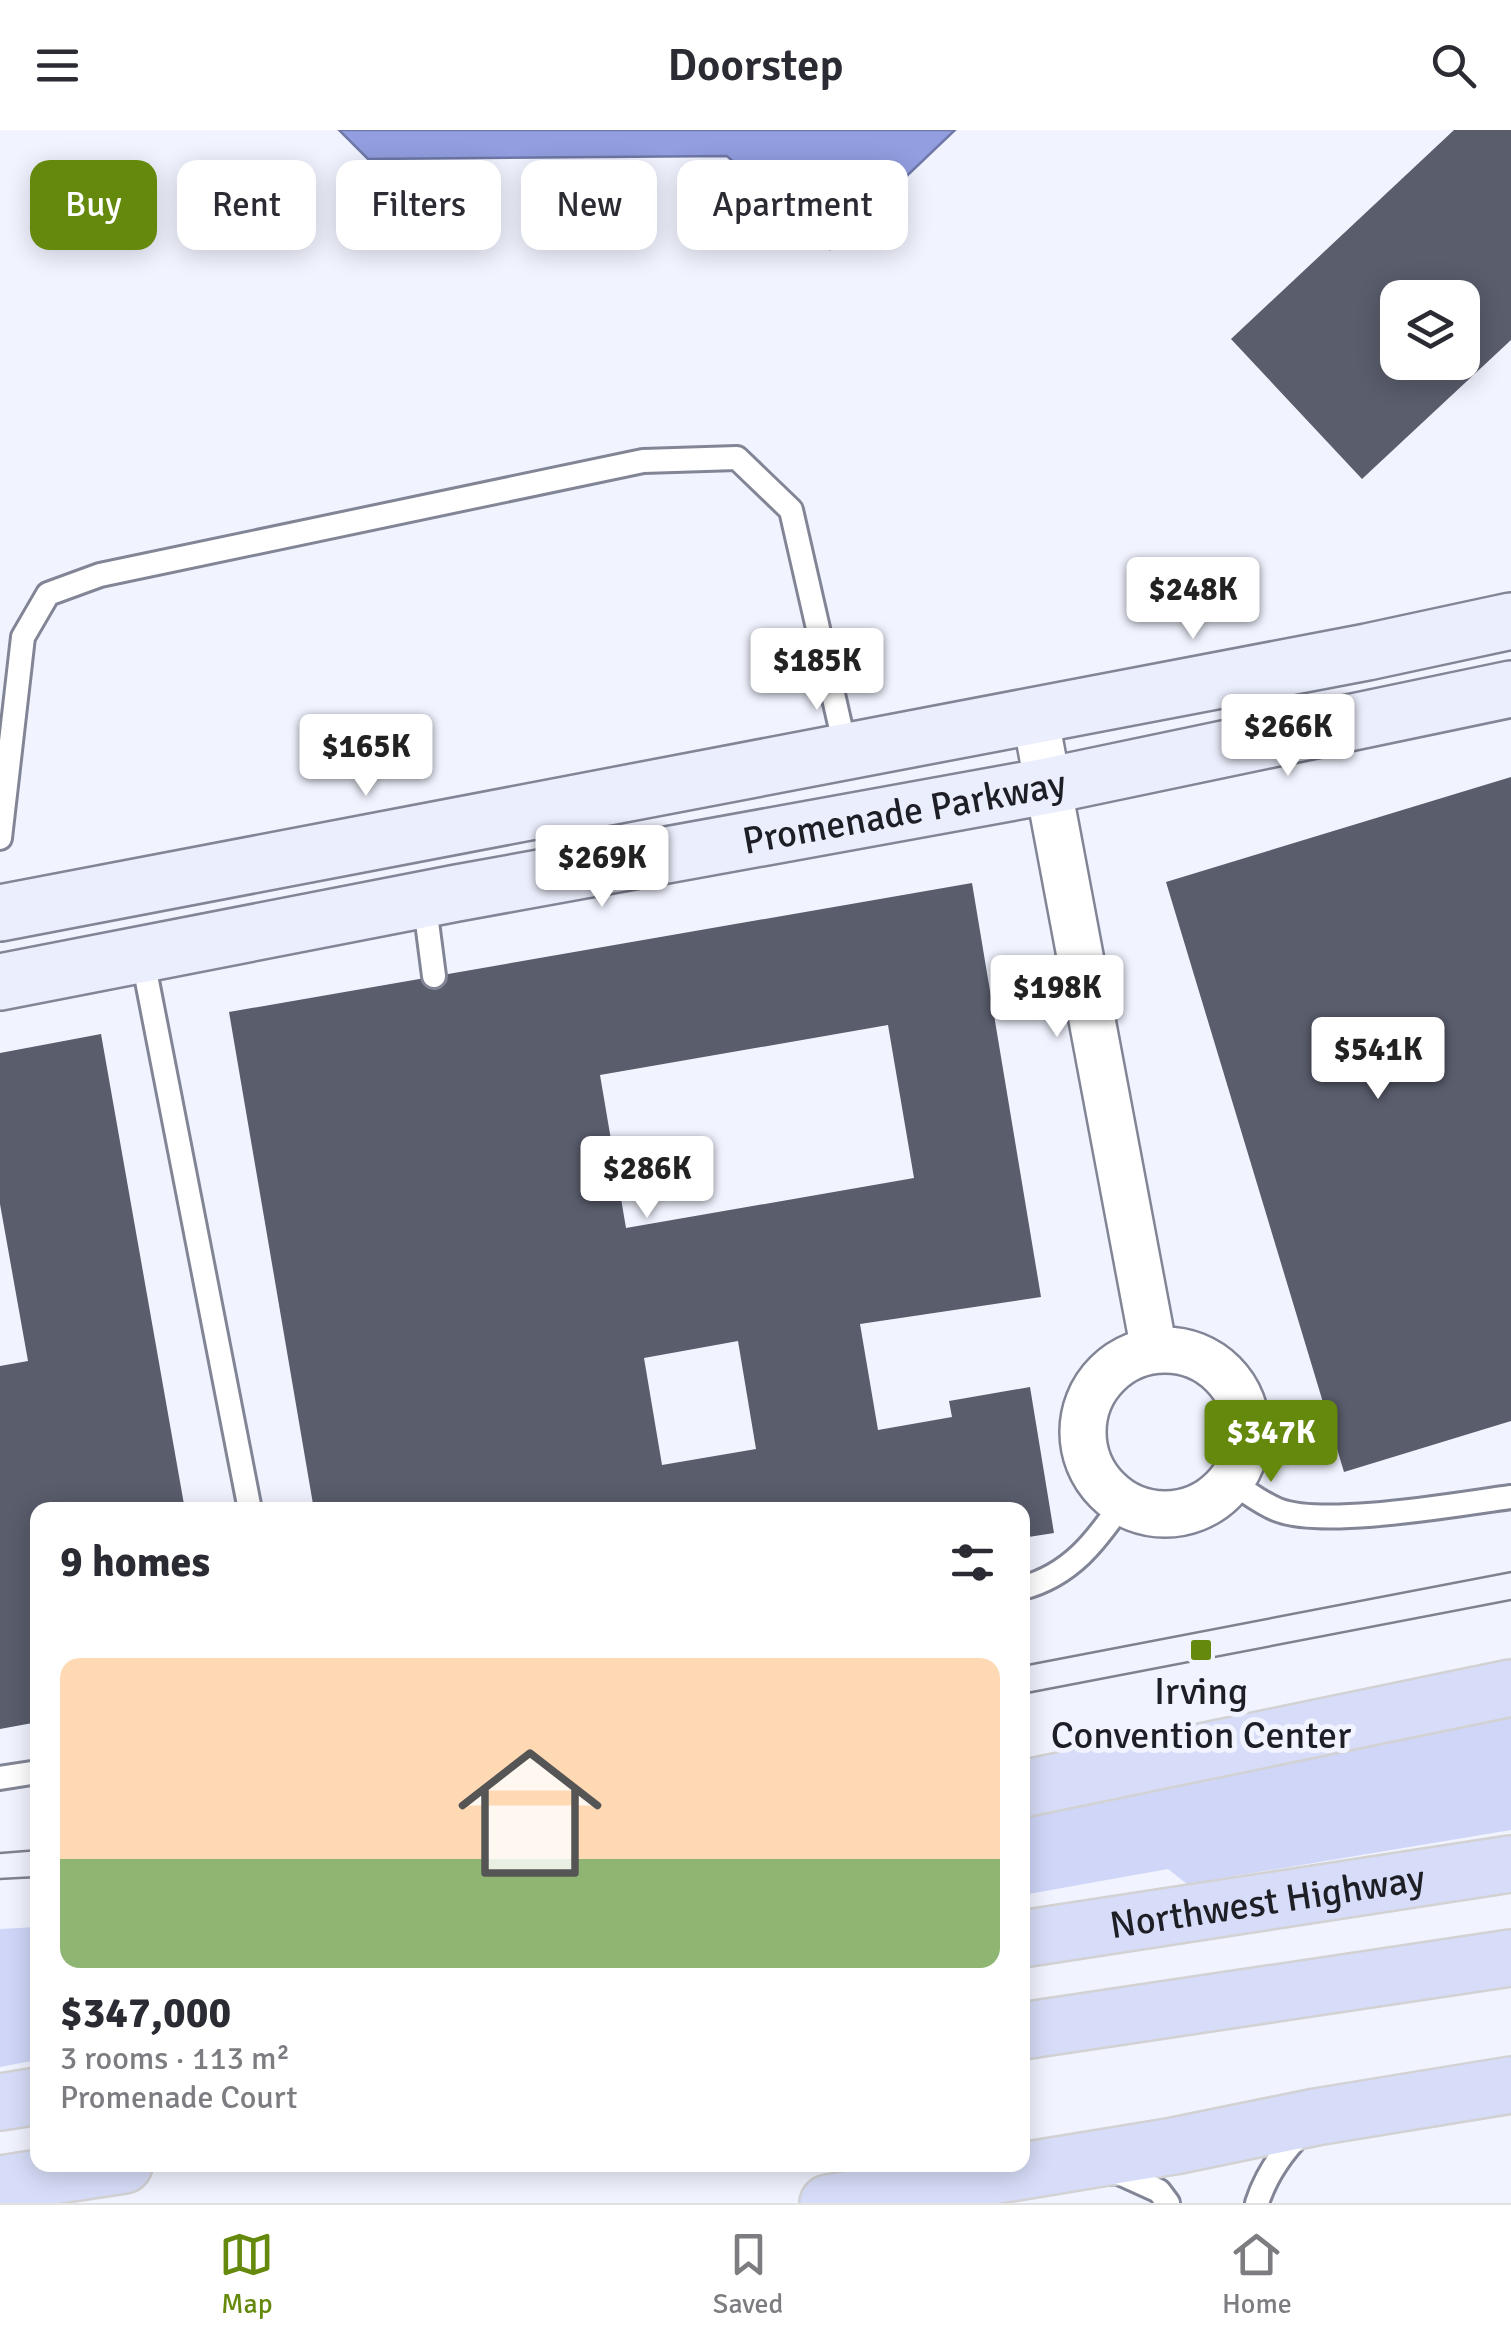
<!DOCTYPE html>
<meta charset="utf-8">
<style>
body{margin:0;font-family:Signika,sans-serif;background:#f7f7f7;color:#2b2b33;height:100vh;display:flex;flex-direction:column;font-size:38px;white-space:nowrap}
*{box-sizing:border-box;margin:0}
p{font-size:32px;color:#7c7c81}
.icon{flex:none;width:55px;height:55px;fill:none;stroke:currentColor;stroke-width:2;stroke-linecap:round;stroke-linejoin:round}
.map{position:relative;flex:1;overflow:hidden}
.side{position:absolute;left:30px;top:1372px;width:1000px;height:670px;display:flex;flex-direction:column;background:#fff;border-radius:20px;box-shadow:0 5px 25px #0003}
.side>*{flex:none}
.hud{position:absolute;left:30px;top:30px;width:1000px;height:90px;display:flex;gap:20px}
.tools{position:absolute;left:1380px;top:150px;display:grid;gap:20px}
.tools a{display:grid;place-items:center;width:100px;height:100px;border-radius:20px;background:#fff;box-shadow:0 5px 25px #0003;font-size:50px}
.price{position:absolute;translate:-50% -85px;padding:0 22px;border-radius:10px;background:#fff;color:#222;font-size:32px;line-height:65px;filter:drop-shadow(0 2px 5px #0008)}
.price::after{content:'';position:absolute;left:50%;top:60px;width:30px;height:22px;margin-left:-15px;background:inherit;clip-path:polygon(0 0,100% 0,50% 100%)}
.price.active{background:#65890c;color:#fff}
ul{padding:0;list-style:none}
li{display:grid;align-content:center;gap:20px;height:530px;padding:0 30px}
li span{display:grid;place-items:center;height:310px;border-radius:20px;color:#555}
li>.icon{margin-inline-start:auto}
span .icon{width:180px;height:180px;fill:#fffc;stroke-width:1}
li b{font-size:42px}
h2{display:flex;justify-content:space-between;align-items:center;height:120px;padding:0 30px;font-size:42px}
.pill{padding:0 35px;border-radius:20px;background:#fff;box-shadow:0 5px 25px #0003;font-size:35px;line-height:90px}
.pill.active{background:#65890c;color:#fff}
header{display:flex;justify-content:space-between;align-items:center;height:130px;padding:0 30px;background:#fff;font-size:45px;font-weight:600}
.tab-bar{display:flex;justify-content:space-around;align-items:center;height:140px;border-top:2px solid #e1e1e2;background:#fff;font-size:28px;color:#7c7c81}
.tab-bar a{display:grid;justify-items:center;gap:5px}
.tab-bar .active{color:#65890c}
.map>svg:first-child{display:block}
</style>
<header><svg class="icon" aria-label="menu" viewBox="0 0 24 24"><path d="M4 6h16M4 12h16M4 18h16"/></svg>Doorstep<svg class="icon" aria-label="search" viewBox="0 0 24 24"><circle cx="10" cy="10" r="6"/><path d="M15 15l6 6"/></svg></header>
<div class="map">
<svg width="1511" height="2073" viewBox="0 0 1511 2073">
<rect width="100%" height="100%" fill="#f1f4ff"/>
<path fill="#cfd6f8" d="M1511 1580V1700L1187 1754 1168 1739 1023 1765V1676Z
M37 1797V1930L0 1937V1799Z"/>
<path fill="#929ee0" stroke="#6f78a8" stroke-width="2.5" d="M339 0H955L830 119 727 26 368 29Z"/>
<path fill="#595d6c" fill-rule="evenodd" d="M1454 0H1511V210L1362 349 1231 209ZM1398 168H1462V232H1398Z
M1511 647V1291L1344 1342 1166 752Z
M972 753 1041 1167 860 1194 878 1300 952 1287 949 1271 1030 1257 1054 1403 1022 1408V1380H314L229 882ZM888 895 914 1048 626 1098 600 945ZM738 1211 756 1319 662 1335 644 1228Z
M101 904 185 1380H38V1592L0 1599V1236L28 1231 0 1074V923Z"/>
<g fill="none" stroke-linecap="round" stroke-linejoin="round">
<defs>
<path id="lane" d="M0 708 23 507 48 464 100 445 643 331 737 328 791 380 846 621
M424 769 434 846
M142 825 250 1380
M1231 1352C1246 1361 1262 1374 1278 1380 1325 1398 1458 1374 1511 1367
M1022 1458C1071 1445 1096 1411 1123 1372
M0 1648 38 1642
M1110 2043 1117 2042 1159 2061 1168 2073
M1257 2073C1266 2045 1282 2022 1303 2001"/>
<path id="street" d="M1035 586 1154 1220
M1083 1302a82 82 0 1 1 164 0a82 82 0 1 1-164 0Z"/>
<g id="secondary">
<path d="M0 783 1367 522 1511 491"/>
<path id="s1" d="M0 852 457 763 1047 656 1511 559"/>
</g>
<g id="primary">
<path d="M1022 1659 1511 1558"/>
<path id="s2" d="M1022 1809 1511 1734"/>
<path d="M1022 1901 1511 1828"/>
<path d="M0 1972 38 1966"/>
<path d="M0 2054 124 2035"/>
<path d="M828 2073 1174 2016 1316 1987 1511 1955"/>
</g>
</defs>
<use href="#lane" stroke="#828596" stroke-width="28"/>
<use href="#street" stroke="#828596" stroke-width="50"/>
<use href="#secondary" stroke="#828596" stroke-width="60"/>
<use href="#primary" stroke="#d2d2d4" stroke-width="60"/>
<use href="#lane" stroke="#fff" stroke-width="22"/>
<use href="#street" stroke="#fff" stroke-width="45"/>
<use href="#secondary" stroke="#ebeefc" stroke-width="55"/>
<use href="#primary" stroke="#d7ddf8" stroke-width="55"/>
<path stroke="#80828b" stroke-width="2.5" d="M1022 1536 1511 1442
M1022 1564 1511 1470
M0 1723 38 1720
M0 1749 38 1747"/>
</g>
<rect fill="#65890c" stroke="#f1f4ff" stroke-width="4" x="1189" y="1508" width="24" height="24" rx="5"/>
<g text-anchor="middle" stroke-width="10" stroke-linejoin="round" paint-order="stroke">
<g font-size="38" fill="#1e1f26" stroke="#f1f4ff">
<text dy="13" stroke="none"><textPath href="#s1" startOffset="920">Promenade Parkway</textPath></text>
<text dy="13" stroke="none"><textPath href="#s2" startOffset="248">Northwest Highway</textPath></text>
</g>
<g font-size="38" fill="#1e1f26" stroke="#f1f4ff">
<text x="1201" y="1574">Irving<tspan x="1201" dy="44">Convention Center</tspan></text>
</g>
</g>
</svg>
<div class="tools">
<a><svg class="icon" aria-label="layers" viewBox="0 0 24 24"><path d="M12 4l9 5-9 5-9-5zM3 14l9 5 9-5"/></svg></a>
</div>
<b class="price" style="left:1193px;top:512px">$248K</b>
<b class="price" style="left:817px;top:583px">$185K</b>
<b class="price" style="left:1288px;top:649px">$266K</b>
<b class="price" style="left:366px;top:669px">$165K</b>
<b class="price" style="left:602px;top:780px">$269K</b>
<b class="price" style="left:1057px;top:910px">$198K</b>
<b class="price" style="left:1378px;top:972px">$541K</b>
<b class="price" style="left:647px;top:1091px">$286K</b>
<b class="price active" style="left:1271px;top:1355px">$347K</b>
<div class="hud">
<a class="pill active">Buy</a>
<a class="pill">Rent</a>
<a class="pill">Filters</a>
<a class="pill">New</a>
<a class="pill">Apartment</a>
</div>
<section class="side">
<h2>9 homes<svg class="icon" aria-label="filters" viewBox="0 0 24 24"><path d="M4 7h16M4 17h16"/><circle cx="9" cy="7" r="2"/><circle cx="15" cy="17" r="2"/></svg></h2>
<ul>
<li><span style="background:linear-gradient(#ffd9b3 65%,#8fb573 0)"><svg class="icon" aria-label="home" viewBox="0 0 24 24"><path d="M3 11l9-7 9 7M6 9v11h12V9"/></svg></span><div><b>$347,000</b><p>3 rooms · 113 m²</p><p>Promenade Court</p></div></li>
</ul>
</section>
</div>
<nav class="tab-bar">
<a class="active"><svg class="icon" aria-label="map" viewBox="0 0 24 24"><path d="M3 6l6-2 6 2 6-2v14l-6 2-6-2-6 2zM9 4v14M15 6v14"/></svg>Map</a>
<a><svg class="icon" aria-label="saved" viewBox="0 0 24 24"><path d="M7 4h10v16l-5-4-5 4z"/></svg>Saved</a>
<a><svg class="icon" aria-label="home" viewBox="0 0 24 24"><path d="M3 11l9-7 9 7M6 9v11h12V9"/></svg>Home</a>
</nav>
